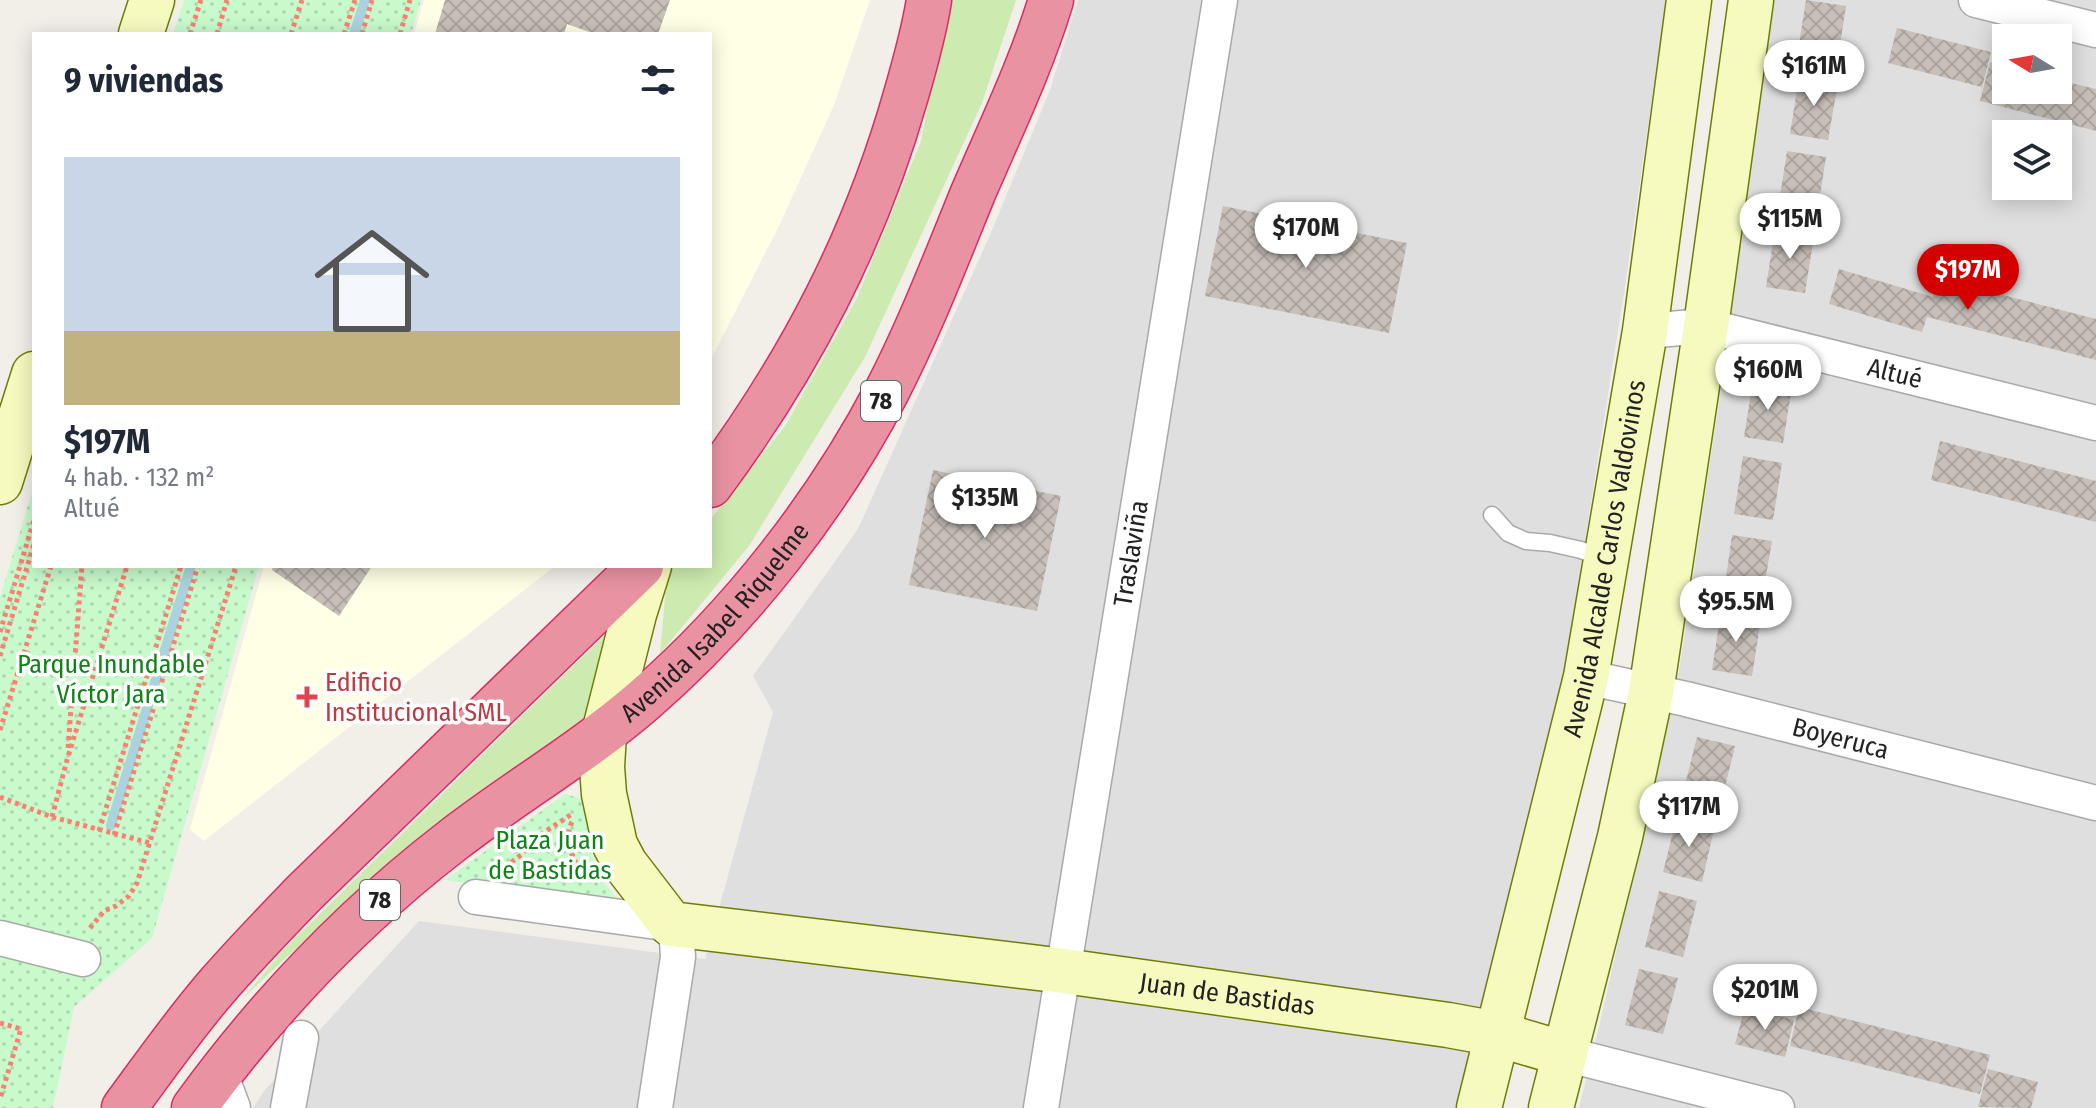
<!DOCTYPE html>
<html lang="es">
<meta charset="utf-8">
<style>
body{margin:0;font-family:"Fira Sans Condensed",sans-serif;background:#f6f6f7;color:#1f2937;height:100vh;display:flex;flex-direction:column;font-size:30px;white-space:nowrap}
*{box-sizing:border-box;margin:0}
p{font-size:26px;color:#747a83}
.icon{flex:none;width:44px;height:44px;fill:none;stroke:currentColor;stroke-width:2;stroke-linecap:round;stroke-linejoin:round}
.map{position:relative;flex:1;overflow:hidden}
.details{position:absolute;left:32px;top:32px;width:680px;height:536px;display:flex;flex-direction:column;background:#fff;border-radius:0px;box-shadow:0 4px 20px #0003}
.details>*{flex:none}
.needle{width:52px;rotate:281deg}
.tools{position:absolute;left:1992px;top:24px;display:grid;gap:16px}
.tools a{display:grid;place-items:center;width:80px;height:80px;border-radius:0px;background:#fff;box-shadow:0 4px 20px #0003;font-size:40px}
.price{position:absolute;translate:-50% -68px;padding:0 18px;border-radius:28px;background:#fff;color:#222;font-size:26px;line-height:52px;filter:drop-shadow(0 2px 4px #0008)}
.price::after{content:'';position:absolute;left:50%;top:48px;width:24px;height:18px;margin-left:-12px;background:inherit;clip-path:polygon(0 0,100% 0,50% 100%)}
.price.current{background:#d40000;color:#fff}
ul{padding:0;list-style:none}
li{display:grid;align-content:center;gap:16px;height:424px;padding:0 32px}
li span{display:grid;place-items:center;height:248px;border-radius:0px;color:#555}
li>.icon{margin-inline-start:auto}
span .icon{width:144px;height:144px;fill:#fffc;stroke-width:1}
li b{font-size:34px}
h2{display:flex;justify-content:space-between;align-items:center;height:96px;padding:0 32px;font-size:34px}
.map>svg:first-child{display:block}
</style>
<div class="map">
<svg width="2096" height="1108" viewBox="0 0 2096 1108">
<defs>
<pattern id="park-dots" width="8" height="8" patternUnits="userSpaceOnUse" patternTransform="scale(2)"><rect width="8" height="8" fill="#c8facc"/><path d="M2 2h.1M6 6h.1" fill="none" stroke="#acd6af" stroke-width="1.8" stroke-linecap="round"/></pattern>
<pattern id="building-cross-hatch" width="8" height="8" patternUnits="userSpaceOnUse" patternTransform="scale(2)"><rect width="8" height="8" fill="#c7bfb8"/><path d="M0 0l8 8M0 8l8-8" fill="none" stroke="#aba49e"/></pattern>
</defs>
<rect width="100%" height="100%" fill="#f2efe9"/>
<path fill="#e0dfdf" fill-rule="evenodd" d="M1078 0H1666L1624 293 1567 654 1530 845 1464 1108H253L264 1091 419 921 705 959 773 712 753 676 858 529 990 235 1050 90Z
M1772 0H2096V1108H1579L1599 1027 1678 678 1725 362ZM2006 38H2058V90H2006ZM2006 134H2058V186H2006Z"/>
<path fill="#ffffe5" d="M424 0H870L834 105 779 226 710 361V34H414Z
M264 566H555L204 841 190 829Z"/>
<path fill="#cdebb0" d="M948 0H1016L982 103 865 357 749 546 660 654 667 574 673 566H710V520L785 426 856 300 921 141Z
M613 627 585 719 469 802 362 887 241 1000 287 946Z"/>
<path fill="url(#park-dots)" d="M184 0H421L411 34H173Z
M34 486V566H259L152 938 74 1007 53 1108H0V597Z
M565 794 583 799 591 852 601 879 624 907 445 880Z"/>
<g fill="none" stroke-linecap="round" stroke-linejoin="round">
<path stroke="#aad3df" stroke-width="10" d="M354 34 365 0
M111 825 191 566"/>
</g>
<path fill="url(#building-cross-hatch)" d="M445 0H670L658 34H595L567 24 564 34H435Z
M1806 0 1846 6 1837 64 1797 57Z
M1897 28 1991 52 1982 87 1888 63Z
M1990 62 2006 66V90H2058V80L2096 89V131L1980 101Z
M1799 77 1838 83 1828 140 1790 134Z
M1787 151 1826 157 1817 215 1778 209Z
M1223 206 1407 243 1389 333 1205 296Z
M1775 229 1814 236 1805 293 1766 287Z
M1839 269 1933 297 1937 278 2096 319V360L1927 317 1922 332 1829 304Z
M1753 380 1792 386 1783 443 1744 437Z
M1940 441 2096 481V522L1931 480Z
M1743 456 1782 463 1773 520 1734 514Z
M933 470 1061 496 1037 611 909 585Z
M1732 535 1772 541 1762 599 1724 592Z
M273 566H372L339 616 272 570Z
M1721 612 1761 618 1752 676 1712 670Z
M1697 737 1735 746 1721 803 1683 793Z
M1677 816 1715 825 1702 882 1663 872Z
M1659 891 1697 901 1683 957 1645 947Z
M1639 969 1678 978 1663 1034 1625 1025Z
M1745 1007 1794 1020 1785 1057 1735 1044Z
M1799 1007 1990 1055 1980 1094 1790 1046Z
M1988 1069 2038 1082 2031 1108 1978 1107Z"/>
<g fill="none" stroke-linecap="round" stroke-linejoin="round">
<defs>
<path id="lane" d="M1492 515 1508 533 1526 541 1550 543 1581 550 1605 559"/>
<g id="street">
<path d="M1976 0 2096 30"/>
<path id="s1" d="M1645 331 1706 326 2096 423"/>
<path id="s2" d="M1586 677 1686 699 2096 803"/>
<path d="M476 897 671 924 677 941 678 957 655 1108"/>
<path d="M0 938 83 959"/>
<path d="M1565 1054 1777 1108"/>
<path d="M220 1073 233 1108"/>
<path d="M288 1108 301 1038"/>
<path id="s3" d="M1041 1108 1220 0"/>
</g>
<g id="secondary">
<path d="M141 34 152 0"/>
<path d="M0 482 34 374"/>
<path id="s4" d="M649 566 634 614 604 733 602 767 604 794 615 845 625 864 671 924 1064 971 1448 1025 1497 1034 1565 1054"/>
<path id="s5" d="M1479 1108 1586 677 1645 331 1689 0"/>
<path d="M1551 1108 1620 837 1651 692 1706 326 1751 0"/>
</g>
<g id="highway">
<path d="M710 485C800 364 865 239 906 95 915 64 924 32 929 0"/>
<path d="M124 1108C155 1066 185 1023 219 984 247 952 276 922 305 892L641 566"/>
<path id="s6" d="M194 1108C268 1006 353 917 453 840 515 792 584 752 644 700 741 616 828 504 887 391 920 327 946 259 973 193 1000 130 1031 66 1051 0"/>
</g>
</defs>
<use href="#lane" stroke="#a9a9a9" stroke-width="19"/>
<use href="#street" stroke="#a9a9a9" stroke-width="37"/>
<use href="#secondary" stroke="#707d05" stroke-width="47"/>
<use href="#highway" stroke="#dc2a67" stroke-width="47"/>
<path stroke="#fa8072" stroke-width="5" stroke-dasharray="4 4" stroke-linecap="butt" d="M190 34 201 0
M217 34 227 0
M291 34 302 0
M344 34 355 0
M362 34 372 0
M400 34 410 0
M0 632 34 520
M0 656 34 544
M0 730 51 566
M68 748 82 566
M0 797 52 817 150 843
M52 817 67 760 127 566
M572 822C562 841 575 862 585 879
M99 831 181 566
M114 835 198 566
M505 867 521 855 543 833 572 814
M90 928 104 911 116 906 129 896 137 883 236 566
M0 1023 21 1029 0 1099"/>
<use href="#lane" stroke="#fff" stroke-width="16"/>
<use href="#street" stroke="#fff" stroke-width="34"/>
<use href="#secondary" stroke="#f7fabf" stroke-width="44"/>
<use href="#highway" stroke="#e892a2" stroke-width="44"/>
</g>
<path fill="#e0444e" stroke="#fff" stroke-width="3" d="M303 685h8v8h8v8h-8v8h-8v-8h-8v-8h8z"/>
<g text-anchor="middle" stroke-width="7" stroke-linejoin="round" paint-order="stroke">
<g fill="#fff" stroke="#646464" stroke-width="2">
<rect x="861" y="381" width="40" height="40" rx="6"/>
<rect x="360" y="880" width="40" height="40" rx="6"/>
</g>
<g font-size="24" font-weight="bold" fill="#222">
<text x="881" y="409">78</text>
<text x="380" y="908">78</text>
</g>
<g font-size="26" fill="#222" stroke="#fff">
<text dy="9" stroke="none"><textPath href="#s1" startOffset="256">Altué</textPath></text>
<text dy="9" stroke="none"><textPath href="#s3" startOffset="562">Traslaviña</textPath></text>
<text dy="9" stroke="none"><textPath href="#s5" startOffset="564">Avenida Alcalde Carlos Valdovinos</textPath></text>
<text dy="9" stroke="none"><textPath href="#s6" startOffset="716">Avenida Isabel Riquelme</textPath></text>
<text dy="9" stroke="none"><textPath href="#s2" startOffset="262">Boyeruca</textPath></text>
<text dy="9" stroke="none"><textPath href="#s4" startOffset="944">Juan de Bastidas</textPath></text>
</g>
<g font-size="26" fill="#0c8416" stroke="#fff">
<text x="111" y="673">Parque Inundable<tspan x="111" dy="30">Víctor Jara</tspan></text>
<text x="550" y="849">Plaza Juan<tspan x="550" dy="30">de Bastidas</tspan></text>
</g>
<g font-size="26" fill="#be3a42" stroke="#fff" text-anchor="start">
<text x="325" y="691">Edificio<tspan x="325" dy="30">Institucional SML</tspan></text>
</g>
</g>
</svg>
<div class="tools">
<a><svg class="needle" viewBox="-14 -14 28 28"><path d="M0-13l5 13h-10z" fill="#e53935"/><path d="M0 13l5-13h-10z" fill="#747a83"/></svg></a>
<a><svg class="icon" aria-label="layers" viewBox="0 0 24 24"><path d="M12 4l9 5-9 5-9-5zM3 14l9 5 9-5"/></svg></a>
</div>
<b class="price" style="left:1814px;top:108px">$161M</b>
<b class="price" style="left:1790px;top:261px">$115M</b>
<b class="price" style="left:1306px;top:270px">$170M</b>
<b class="price current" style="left:1968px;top:312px">$197M</b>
<b class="price" style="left:1768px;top:412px">$160M</b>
<b class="price" style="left:985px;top:540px">$135M</b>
<b class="price" style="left:1736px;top:644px">$95.5M</b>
<b class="price" style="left:1689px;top:849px">$117M</b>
<b class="price" style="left:1765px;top:1032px">$201M</b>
<section class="details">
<h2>9 viviendas<svg class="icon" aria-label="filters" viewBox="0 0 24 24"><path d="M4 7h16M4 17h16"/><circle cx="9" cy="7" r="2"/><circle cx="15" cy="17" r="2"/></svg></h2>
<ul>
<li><span style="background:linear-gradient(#c9d6e8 70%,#c2b280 0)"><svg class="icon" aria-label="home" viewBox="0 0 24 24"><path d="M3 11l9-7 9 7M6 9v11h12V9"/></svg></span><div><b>$197M</b><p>4 hab. · 132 m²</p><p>Altué</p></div></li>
</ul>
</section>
</div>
